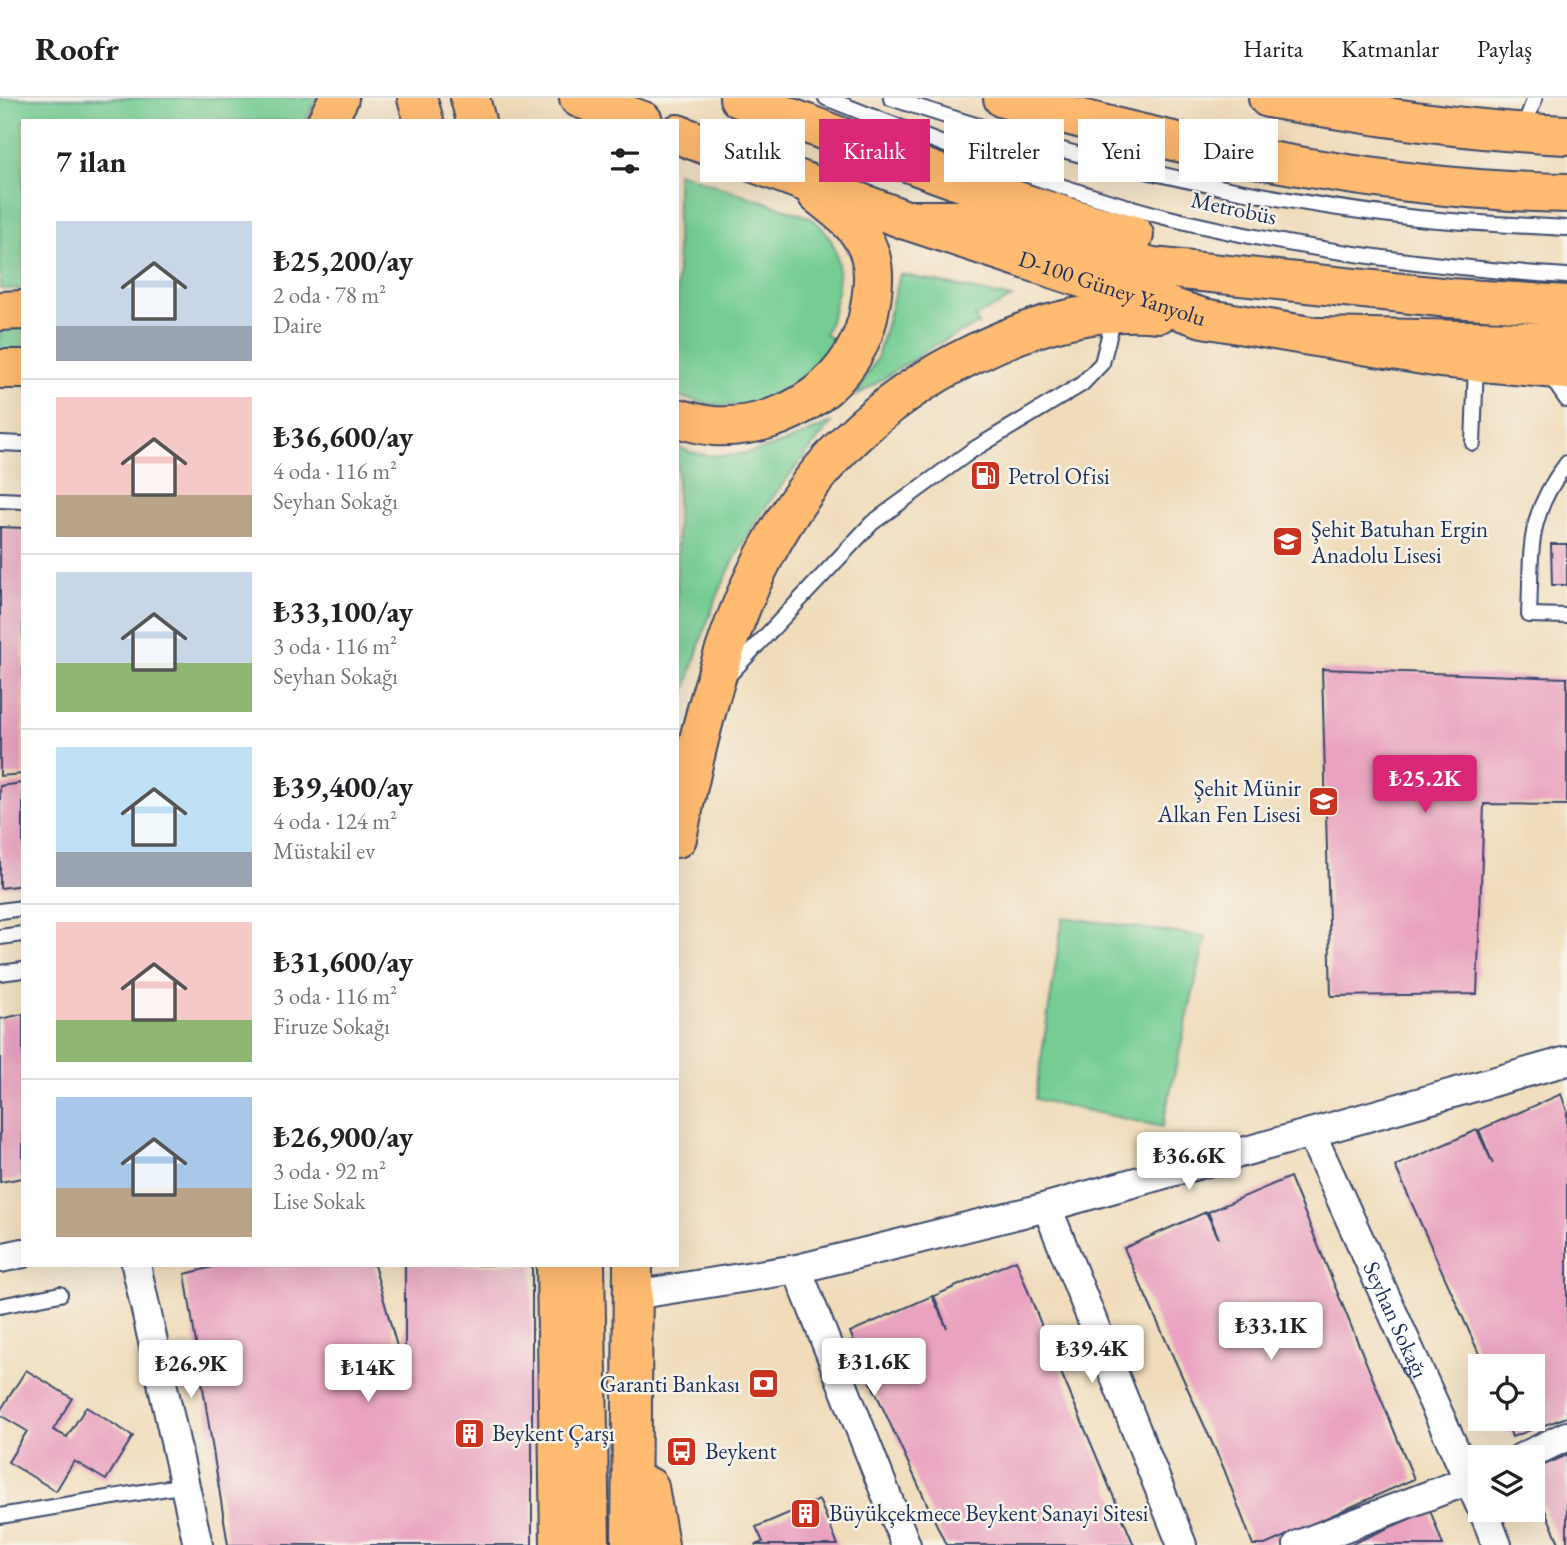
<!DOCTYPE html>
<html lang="tr">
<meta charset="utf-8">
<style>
body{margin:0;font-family:"EB Garamond",serif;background:#f2f2f2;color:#202124;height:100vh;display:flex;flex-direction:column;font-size:26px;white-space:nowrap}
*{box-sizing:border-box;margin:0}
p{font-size:23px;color:#757577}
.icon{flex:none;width:38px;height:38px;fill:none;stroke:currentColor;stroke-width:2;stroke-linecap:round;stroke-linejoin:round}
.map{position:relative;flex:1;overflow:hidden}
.sheet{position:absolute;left:21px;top:21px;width:658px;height:1148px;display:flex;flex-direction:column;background:#fff;border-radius:0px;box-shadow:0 7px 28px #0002}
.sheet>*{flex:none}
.hud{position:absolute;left:700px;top:21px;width:665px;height:63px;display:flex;gap:14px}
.tools{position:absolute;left:1468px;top:1256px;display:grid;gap:14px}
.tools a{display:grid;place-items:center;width:77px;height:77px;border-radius:0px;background:#fff;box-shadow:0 7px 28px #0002;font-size:35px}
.price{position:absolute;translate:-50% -60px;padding:0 16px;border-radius:7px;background:#fff;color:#222;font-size:23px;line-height:46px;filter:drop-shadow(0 2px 4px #0008)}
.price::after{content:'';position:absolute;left:50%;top:42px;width:21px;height:16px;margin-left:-10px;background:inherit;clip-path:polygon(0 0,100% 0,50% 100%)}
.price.selected{background:#db2777;color:#fff}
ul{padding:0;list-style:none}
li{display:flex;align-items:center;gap:21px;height:175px;padding:0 35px}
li+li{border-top:2px solid #e0e0e0}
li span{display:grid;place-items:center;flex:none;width:196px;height:140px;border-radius:0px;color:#555}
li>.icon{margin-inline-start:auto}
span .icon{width:84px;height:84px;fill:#fffc;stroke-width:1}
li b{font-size:30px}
h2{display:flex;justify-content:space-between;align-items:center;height:84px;padding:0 35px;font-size:30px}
.tag{padding:0 24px;border-radius:0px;background:#fff;box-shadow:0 7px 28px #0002;font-size:24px;line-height:63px}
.tag.selected{background:#db2777;color:#fff}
header{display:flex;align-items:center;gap:42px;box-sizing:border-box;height:98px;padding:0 35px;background:#fff;border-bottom:2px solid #e0e0e0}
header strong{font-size:33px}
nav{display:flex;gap:38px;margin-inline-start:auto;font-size:24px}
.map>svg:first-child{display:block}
</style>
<header>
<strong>Roofr</strong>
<nav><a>Harita</a><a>Katmanlar</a><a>Paylaş</a></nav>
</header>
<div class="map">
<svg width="1567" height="1447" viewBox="0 0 1567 1447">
<rect width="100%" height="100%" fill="#f7f3e8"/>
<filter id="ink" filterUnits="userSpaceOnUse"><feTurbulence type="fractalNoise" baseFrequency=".0143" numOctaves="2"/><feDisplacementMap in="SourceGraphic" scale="14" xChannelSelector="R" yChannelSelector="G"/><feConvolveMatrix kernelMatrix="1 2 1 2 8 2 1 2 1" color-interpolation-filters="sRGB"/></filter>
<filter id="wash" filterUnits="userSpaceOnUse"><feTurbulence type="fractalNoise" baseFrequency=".00686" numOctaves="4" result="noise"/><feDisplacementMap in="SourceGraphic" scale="28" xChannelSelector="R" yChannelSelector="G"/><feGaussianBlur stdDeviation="1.57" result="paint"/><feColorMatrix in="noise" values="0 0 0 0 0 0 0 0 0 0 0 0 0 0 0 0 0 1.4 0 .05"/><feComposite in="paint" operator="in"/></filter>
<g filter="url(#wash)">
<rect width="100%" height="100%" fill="#f0dcbb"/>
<path fill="#74cd93" stroke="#487e78" stroke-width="2" d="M0 0H317L306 23H23V191H0Z
M677 74 809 119C850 145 841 196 825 237L835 242C790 307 754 320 677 298Z
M900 176 1012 200 975 219 979 226 937 246 855 299 877 260Z
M0 230H23V252L0 251Z
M832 324C807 356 779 388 757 422 717 483 695 555 677 625V349C726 372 788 345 832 324Z
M1063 819 1206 839 1162 1029 1035 1001Z"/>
<g id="blocks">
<path fill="#e9a2bf" d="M0 429 23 430V676L0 678Z
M1551 446H1567V487H1552Z
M1322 571 1567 580V707L1484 706 1477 896 1331 898Z
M23 685V787L0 790V688Z
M23 916V1080L0 1084V921Z
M1561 996 1567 1013V1319L1512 1339 1506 1321H1533V1269H1485L1395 1068 1477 1032 1493 1066 1479 1032Z
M1290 1079 1414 1381 1265 1447H1253L1224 1371 1124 1150 1206 1114 1219 1141 1208 1114Z
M1016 1162 1046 1239 1134 1447H946L869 1280 850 1234 932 1198 947 1230 934 1198Z
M221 1167H374L405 1277V1167H532V1447H228L185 1176Z
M26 1272 72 1300 53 1332 67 1339 86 1309 133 1338 106 1382 74 1363 56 1393 8 1364 27 1333 0 1317V1313Z
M1567 1357V1447H1560L1533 1385V1372Z
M819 1402 838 1447H755L763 1444 756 1429Z
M1430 1412 1443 1447H1349Z"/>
</g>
</g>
<g filter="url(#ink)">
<use href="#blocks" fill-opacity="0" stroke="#3b496c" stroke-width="2"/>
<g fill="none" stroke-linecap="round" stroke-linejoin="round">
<defs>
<path id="lane" d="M826 0C936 44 1049 89 1165 119 1297 152 1431 169 1567 178
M891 0C1057 56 1233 99 1408 119 1461 125 1514 127 1567 130
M1523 31 1535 0
M1548 275 1567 302
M0 345 23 346
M1473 345 1476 266
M1567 365C1525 419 1532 453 1529 517L1567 518
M0 402 23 403
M730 576 872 425 971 353 1082 286 1102 265 1114 219
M0 813 23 810
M0 839 23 836
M0 875 23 872
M0 1208 60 1196
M0 1418 185 1387"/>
<g id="street">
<path id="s1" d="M1311 1035 1480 1407"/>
<path d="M1047 1109 1182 1447"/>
<path d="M0 1160 23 1155"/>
<path d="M136 1167 198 1447"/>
<path d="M797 1171 906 1447"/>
<path d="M633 1197 797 1171 1047 1109 1567 963"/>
<path d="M1521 1360 1567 1338"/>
<path d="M1483 1412 1497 1447"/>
<path d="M1298 1447 1480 1378"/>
</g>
<g id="primary">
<path d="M417 0 424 23"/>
<path d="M470 0 476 23"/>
<path d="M579 0 643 23"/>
<path d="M1268 0C1367 17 1467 33 1567 37"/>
<path d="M327 23 339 0"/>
<path id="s2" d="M677 36 906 122 1203 220 1441 260 1567 272"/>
<path d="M0 213 23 212"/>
<path d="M0 271H23"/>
<path d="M677 320C689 323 702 327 714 328 787 332 859 283 870 209 874 186 876 162 863 141 853 123 833 109 817 96"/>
<path d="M677 740C719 535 770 353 975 255 1032 227 1095 209 1159 215"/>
<path d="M556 1167 560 1447"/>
<path d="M585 1167 590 1447"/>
<path d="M649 1389 659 1447"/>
<path d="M631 1447 633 1167"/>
</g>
<path id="highway" d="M739 0C869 49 998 103 1134 137
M1003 0C1184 50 1378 92 1567 95
M906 122H967L1153 169 1450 200 1567 207
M1319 239 1567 244"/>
</defs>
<use href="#lane" stroke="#3b496c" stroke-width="18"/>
<use href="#street" stroke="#3b496c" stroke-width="32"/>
<use href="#primary" stroke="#3b496c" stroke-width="42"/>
<use href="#highway" stroke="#3b496c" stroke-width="42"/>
<use href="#lane" stroke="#fff" stroke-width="14"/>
<use href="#street" stroke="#fff" stroke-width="28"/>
<use href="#primary" stroke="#ffbb71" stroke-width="38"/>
<use href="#highway" stroke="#ffbb71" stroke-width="38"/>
</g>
</g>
<defs>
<symbol id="fuel-square" viewBox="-11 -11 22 22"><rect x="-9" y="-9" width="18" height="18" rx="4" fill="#c8321e" stroke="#f7f3e8"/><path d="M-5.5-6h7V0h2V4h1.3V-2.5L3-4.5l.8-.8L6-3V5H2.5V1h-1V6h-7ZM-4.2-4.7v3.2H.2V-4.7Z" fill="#fff"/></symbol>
<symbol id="school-square" viewBox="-11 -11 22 22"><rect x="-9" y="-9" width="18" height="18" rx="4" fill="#c8321e" stroke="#f7f3e8"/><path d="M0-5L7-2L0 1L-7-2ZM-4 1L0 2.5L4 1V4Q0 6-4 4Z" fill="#fff"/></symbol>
<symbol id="bank-square" viewBox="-11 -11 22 22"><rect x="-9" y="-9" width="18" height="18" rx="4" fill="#c8321e" stroke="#f7f3e8"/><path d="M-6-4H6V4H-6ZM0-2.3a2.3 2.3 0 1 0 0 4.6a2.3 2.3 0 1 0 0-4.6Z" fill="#fff"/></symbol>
<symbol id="building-square" viewBox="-11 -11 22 22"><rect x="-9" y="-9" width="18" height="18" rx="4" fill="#c8321e" stroke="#f7f3e8"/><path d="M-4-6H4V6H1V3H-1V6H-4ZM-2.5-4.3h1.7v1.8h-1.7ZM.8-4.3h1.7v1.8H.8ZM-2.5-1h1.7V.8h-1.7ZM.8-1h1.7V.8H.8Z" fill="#fff"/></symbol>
<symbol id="bus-square" viewBox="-11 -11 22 22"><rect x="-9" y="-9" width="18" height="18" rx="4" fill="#c8321e" stroke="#f7f3e8"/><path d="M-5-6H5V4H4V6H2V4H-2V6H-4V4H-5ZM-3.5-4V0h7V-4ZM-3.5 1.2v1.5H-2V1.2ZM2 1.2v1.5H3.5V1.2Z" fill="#fff"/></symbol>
</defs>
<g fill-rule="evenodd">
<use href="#fuel-square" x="968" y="360" width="35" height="35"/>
<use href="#school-square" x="1270" y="426" width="35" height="35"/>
<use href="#school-square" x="1306" y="686" width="35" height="35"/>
<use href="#bank-square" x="746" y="1268" width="35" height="35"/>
<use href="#building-square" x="452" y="1318" width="35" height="35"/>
<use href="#bus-square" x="664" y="1336" width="35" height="35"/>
<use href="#building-square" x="788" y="1398" width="35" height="35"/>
</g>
<g text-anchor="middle" stroke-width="5" stroke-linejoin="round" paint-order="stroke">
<g font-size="23" fill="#1b2f5e" stroke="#f7f3e8">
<text transform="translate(1234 110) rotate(12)" y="8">Metrobüs</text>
<text dy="8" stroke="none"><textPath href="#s2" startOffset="462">D-100 Güney Yanyolu</textPath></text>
<text dy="8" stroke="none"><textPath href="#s1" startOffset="205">Seyhan Sokağı</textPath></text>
</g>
<g font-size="23" fill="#1b2f5e" stroke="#f7f3e8" text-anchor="start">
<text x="1008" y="386">Petrol Ofisi</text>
<text x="1311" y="439">Şehit Batuhan Ergin<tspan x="1311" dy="26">Anadolu Lisesi</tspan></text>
<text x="1301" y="698" text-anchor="end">Şehit Münir<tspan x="1301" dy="26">Alkan Fen Lisesi</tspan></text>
<text x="740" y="1294" text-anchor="end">Garanti Bankası</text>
<text x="492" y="1343">Beykent Çarşı</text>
<text x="705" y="1361">Beykent</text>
<text x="829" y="1423">Büyükçekmece Beykent Sanayi Sitesi</text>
</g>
</g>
</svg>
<div class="tools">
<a><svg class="icon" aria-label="locate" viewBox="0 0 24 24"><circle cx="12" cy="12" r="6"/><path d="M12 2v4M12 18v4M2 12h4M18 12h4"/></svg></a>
<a><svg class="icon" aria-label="layers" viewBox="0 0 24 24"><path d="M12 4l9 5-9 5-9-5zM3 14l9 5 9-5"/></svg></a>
</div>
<b class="price selected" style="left:1425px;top:717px">₺25.2K</b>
<b class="price" style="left:1189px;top:1094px">₺36.6K</b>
<b class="price" style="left:1271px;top:1264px">₺33.1K</b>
<b class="price" style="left:1092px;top:1287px">₺39.4K</b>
<b class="price" style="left:874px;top:1300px">₺31.6K</b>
<b class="price" style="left:191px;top:1302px">₺26.9K</b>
<b class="price" style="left:368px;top:1306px">₺14K</b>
<div class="hud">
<a class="tag">Satılık</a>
<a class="tag selected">Kiralık</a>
<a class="tag">Filtreler</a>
<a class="tag">Yeni</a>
<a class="tag">Daire</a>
</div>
<section class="sheet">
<h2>7 ilan<svg class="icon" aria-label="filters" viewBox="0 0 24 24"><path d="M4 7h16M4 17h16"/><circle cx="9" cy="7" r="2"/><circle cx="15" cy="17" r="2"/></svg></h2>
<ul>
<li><span style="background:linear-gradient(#c9d6e8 75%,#9aa5b1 0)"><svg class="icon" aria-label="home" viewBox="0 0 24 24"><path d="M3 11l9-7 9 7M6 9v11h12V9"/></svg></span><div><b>₺25,200/ay</b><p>2 oda · 78 m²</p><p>Daire</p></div></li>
<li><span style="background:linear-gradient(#f6c9c9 70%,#b9a48a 0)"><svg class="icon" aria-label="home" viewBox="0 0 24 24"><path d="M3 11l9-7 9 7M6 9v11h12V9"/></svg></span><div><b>₺36,600/ay</b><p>4 oda · 116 m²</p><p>Seyhan Sokağı</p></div></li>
<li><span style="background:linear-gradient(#c9d6e8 65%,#8fb573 0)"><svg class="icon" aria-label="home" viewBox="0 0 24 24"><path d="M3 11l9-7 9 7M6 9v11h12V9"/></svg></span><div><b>₺33,100/ay</b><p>3 oda · 116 m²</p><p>Seyhan Sokağı</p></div></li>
<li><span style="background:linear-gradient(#bfe0f5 75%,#9aa5b1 0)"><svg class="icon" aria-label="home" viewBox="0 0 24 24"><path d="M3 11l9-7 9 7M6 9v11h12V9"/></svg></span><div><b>₺39,400/ay</b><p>4 oda · 124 m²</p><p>Müstakil ev</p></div></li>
<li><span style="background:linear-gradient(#f6c9c9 70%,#8fb573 0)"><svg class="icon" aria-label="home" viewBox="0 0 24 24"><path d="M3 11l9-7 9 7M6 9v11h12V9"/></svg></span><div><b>₺31,600/ay</b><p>3 oda · 116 m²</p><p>Firuze Sokağı</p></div></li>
<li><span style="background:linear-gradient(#a9c7e8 65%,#b9a48a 0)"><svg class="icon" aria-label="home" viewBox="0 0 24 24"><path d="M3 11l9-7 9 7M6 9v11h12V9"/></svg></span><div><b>₺26,900/ay</b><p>3 oda · 92 m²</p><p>Lise Sokak</p></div></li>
</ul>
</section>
</div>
